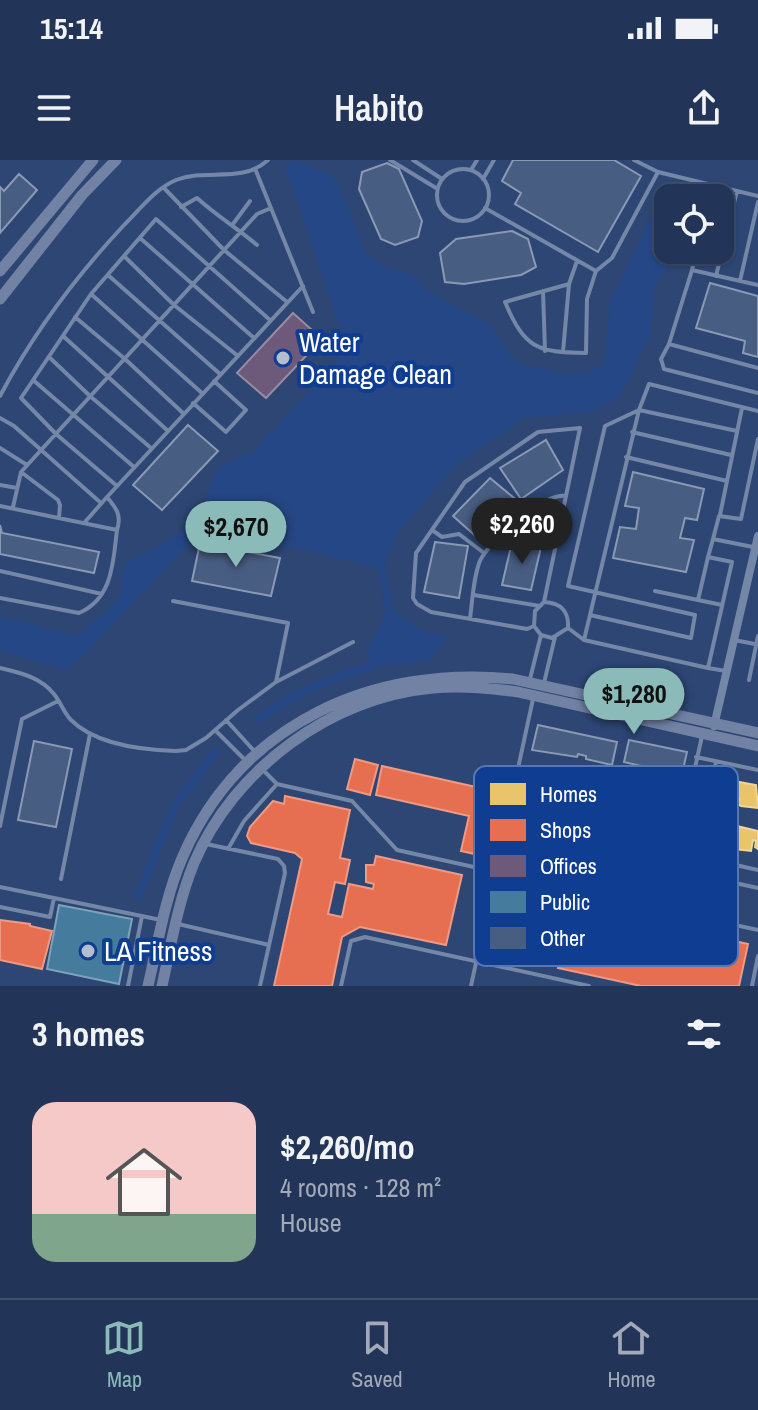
<!DOCTYPE html>
<meta charset="utf-8">
<style>
body{margin:0;font-family:"Archivo Narrow",sans-serif;background:#2a3c5d;color:#f1f3f6;height:100vh;display:flex;flex-direction:column;font-size:30px;white-space:nowrap}
*{box-sizing:border-box;margin:0}
p{font-size:26px;color:#a2aaba}
.icon{flex:none;width:44px;height:44px;fill:none;stroke:currentColor;stroke-width:2;stroke-linecap:round;stroke-linejoin:round}
.map{position:relative;height:826px;overflow:hidden}
.details{display:flex;flex-direction:column;background:#223457;flex:1}
.details>*{flex:none}
.fabs{position:absolute;left:654px;top:24px;display:grid;gap:16px}
.fabs a{display:grid;place-items:center;width:80px;height:80px;border-radius:16px;background:#223457;box-shadow:0 2px 6px #0004,0 0 0 2px #3f4f6d;font-size:40px}
.price{position:absolute;translate:-50% -68px;padding:0 18px;border-radius:28px;background:#8bbbb9;color:#111;font-size:26px;line-height:52px;filter:drop-shadow(0 2px 4px #0008)}
.price::after{content:'';position:absolute;left:50%;top:48px;width:24px;height:18px;margin-left:-12px;background:inherit;clip-path:polygon(0 0,100% 0,50% 100%)}
.price.on{background:#222;color:#fff}
ul{padding:0;list-style:none}
li{display:flex;align-items:center;gap:24px;height:200px;padding:0 32px}
li+li{border-top:2px solid #3f4f6d}
li span{display:grid;place-items:center;flex:none;width:224px;height:160px;border-radius:24px;color:#555}
li>.icon{margin-inline-start:auto}
span .icon{width:96px;height:96px;fill:#fffc;stroke-width:1}
li b{font-size:34px}
h2{display:flex;justify-content:space-between;align-items:center;height:96px;padding:0 32px;font-size:34px}
.status{display:flex;justify-content:space-between;align-items:center;height:56px;padding:0 40px;background:#223457;direction:ltr}
.status svg{height:22px;fill:currentColor}
header{display:flex;justify-content:space-between;align-items:center;height:104px;padding:0 32px;background:#223457;font-size:36px;font-weight:600}
.tab-bar{display:flex;justify-content:space-around;align-items:center;height:112px;border-top:2px solid #3f4f6d;background:#223457;font-size:22px;color:#a2aaba}
.tab-bar a{display:grid;justify-items:center;gap:4px}
.tab-bar .on{color:#8bbbb9}
.map>svg:first-child{display:block}
</style>
<div class="status"><b>15:14</b><svg viewBox="0 0 49 12"><path d="M0 12V9h3v3zM5 12V6h3v6zM10 12V3h3v9zM15 12V0h3v12zM26 1h20v11H26zM47 4h2v5h-2z"/></svg></div>
<header><svg class="icon" aria-label="menu" viewBox="0 0 24 24"><path d="M4 6h16M4 12h16M4 18h16"/></svg>Habito<svg class="icon" aria-label="share" viewBox="0 0 24 24"><path d="M12 15V3M7 8l5-5 5 5M5 13v7h14v-7"/></svg></header>
<div class="map">
<svg width="758" height="826" viewBox="0 0 758 826">
<rect width="100%" height="100%" fill="#2d4674"/>
<path fill="#264785" d="M292 1H299L332 16 346 41 365 93 385 107 412 114 428 131 492 166 510 196 521 204 567 214 587 213 604 204 610 141 665 30 678 34V38H668V90H679V93L655 125 650 175 620 237 592 252 524 258 454 306 398 373 382 409C320 394 257 377 193 379L76 503 66 510 0 491V456L78 476 119 439 125 404C146 392 172 380 190 365 218 341 196 306 252 293L340 198 341 171 291 21 284 10Z
M388 445C409 464 419 473 447 476L432 500 371 507 367 488 376 475Z"/>
<path fill="#e9c46a" stroke="#f0d697" stroke-width="2" d="M734 621 756 625 758 648 741 646 738 644 739 639 729 637V622Z
M726 648 733 650 726 670 732 672 733 666H737L758 671V689L755 687 756 681 753 680 751 691 734 689 715 683 717 673 721 671Z"/>
<path fill="#e76f51" stroke="#ee9a85" stroke-width="2" d="M355 599 378 605 370 635 347 629Z
M382 606 503 633 488 697 461 691 469 656 376 635Z
M285 636 350 650 340 698 350 700 345 724 335 722 328 754 342 757 349 724 373 729 374 724 366 722V705H374L376 696 462 715 446 785 360 767 342 777 332 826H274L302 699 295 693 251 683 247 676 250 667 273 641 284 644Z
M529 726 551 731 548 743 572 748 574 737 663 756 655 793 674 797 673 801 684 803 689 779 698 781 699 773 748 784 739 826H641L558 808 559 804 515 794Z
M0 760 30 764V766L52 771 42 809 0 800Z"/>
<path fill="#6d597a" stroke="#998ba2" stroke-width="2" d="M293 153 322 179 266 238 237 213Z"/>
<path fill="#457b9d" stroke="#7da3ba" stroke-width="2" d="M59 745 132 759 119 824 47 809Z"/>
<g fill="none" stroke-linecap="round" stroke-linejoin="round">
<path stroke="#264785" stroke-width="8" d="M382 409 388 445
M259 558C295 534 330 517 371 507
M138 736 175 646 216 591"/>
</g>
<path fill="#485d82" stroke="#8a9ab5" stroke-width="2" d="M513 0H614L641 16 598 92 515 44 521 33 502 21Z
M387 3 399 9 422 61 418 77 395 85 381 79 359 29 362 12Z
M19 14 37 30 0 73V27L4 31Z
M512 71 528 79 536 107 521 115 464 124 445 122 440 93 456 79Z
M710 123 758 136V197L743 193 745 181 696 168Z
M188 265 218 291 162 350 133 325Z
M546 280 563 310 521 339 500 308Z
M633 312 704 329 697 360 685 358 680 378 694 380 686 412 613 398 620 367 636 369 639 348 625 346Z
M490 318 514 338 480 380 453 356Z
M0 365 2 373 99 392 94 413 0 394Z
M435 382 468 386 459 438 424 432Z
M512 382 541 387 531 430 502 425Z
M200 383 280 398 271 436 192 421Z
M538 565 617 582 612 605 586 599V596L578 594 577 597 532 590Z
M629 580 687 592 682 614 677 613 668 655 646 647 654 609 624 602Z
M34 581 72 589 56 667 18 660Z"/>
<g fill="none" stroke-linecap="round" stroke-linejoin="round">
<path stroke="#7587a7" stroke-width="2" stroke-dasharray="4 6" stroke-linecap="butt" d="M586 623 614 631
M576 636 623 651
M639 640 644 648 675 660
M509 731 520 749 510 799"/>
<path stroke="#7587a7" stroke-width="4" d="M390 0 436 28
M413 0 442 19
M634 0 658 12 758 36
M437 35a26 26 0 1 1 52 0a26 26 0 1 1-52 0Z
M471 10 477 0
M256 11 313 152
M483 19 494 0
M164 28 224 90 287 142
M709 38 712 25
M181 47 197 38C217 56 237 68 257 85
M485 48 596 111
M233 64 250 41
M140 78 254 178
M697 90 692 110 758 125
M124 96 174 145 238 196
M577 101 569 124 505 142C525 189 537 192 586 193L587 139 596 111 612 98 658 12
M692 110 669 184 758 208
M108 115 220 214
M716 116 737 31
M740 121 758 42
M543 131 545 191
M91 134 203 234
M75 157 125 199 184 254
M63 176 168 271
M669 184 661 199 664 209 758 233
M563 192 569 124
M49 197 90 236 151 288
M33 220 134 307
M0 236C33 174 77 115 125 64 141 48 155 29 176 20 207 8 242 24 268 0
M193 243 226 272 246 250 214 221
M0 258 14 266 101 343
M632 272 731 295
M0 288 27 305
M626 297 727 321
M21 312 58 340 60 345 59 358
M0 325 17 328
M117 326 56 274 21 238 91 134 156 59 270 160
M0 346 117 370C122 355 116 348 107 337L303 126
M13 347 21 312 257 54 271 48
M720 355 742 248
M85 362 107 337
M510 368 557 378
M432 370 442 377 459 374 484 393
M713 379 719 356 741 359 758 279
M708 397 698 440 722 445
M0 411 102 434
M655 431 698 440
M474 435 540 446
M0 438 79 453C113 438 113 402 117 370
M173 441 288 463 276 522
M544 442 566 336
M590 455 639 250 737 271
M470 459C472 444 474 409 482 397 494 378 543 333 566 336L580 268 538 272 465 322 416 393 413 438 417 444 431 452 527 469 534 466
M568 468 552 478 541 475 534 466 535 451 544 442C561 443 569 451 568 468L584 480
M734 480 755 484
M0 508C21 513 40 517 54 534 61 543 64 553 71 560 96 585 143 590 176 591L186 590 206 578 238 550 276 522 353 482
M708 508 584 480 590 455 691 478 695 455 568 426 605 266 639 250 649 224 758 251
M726 511 708 508 732 402 708 397 713 379 753 387
M530 519 541 475
M749 520 758 476
M544 523 555 477
M226 560 256 593
M215 570 247 602
M696 597 758 610
M262 609 277 624 352 641 397 690 758 770
M516 618 563 633
M492 619 514 626
M564 633 569 626 634 644 636 655
M564 633 563 639 569 644 626 661 634 659 636 655
M636 655 680 668
M0 666 22 559 58 541
M206 684 278 699 284 706 285 713 260 826
M228 689 244 661 277 624
M696 696 716 602
M672 709 758 728
M61 719 90 574
M0 727 54 738 50 757 0 747
M54 738 161 760
M664 749 702 576
M684 753 696 696 758 710
M706 758 713 718
M178 764 269 785
M128 826 142 756
M341 826 351 781 365 777 589 826
M471 826 533 539
M752 826 758 796"/>
<path stroke="#7587a7" stroke-width="8" d="M714 566 758 376"/>
<path stroke="#7182a4" stroke-width="11" d="M0 111 93 0
M0 139 82 35 116 0
M148 826C158 783 165 737 183 696 241 563 373 505 513 519L758 573
M162 826C171 785 178 742 194 703 234 609 331 537 433 528 462 525 490 528 518 532L758 586"/>
</g>
<g fill="#b6bece" stroke="#0f3d92" stroke-width="3">
<circle cx="283" cy="198" r="8"/>
<circle cx="88" cy="791" r="8"/>
</g>
<g text-anchor="middle" stroke-width="8" stroke-linejoin="round" paint-order="stroke">
<g font-size="28" fill="#fff" stroke="#0f3d92" text-anchor="start">
<text x="299" y="192">Water<tspan x="299" dy="32">Damage Clean</tspan></text>
<text x="104" y="801">LA Fitness</text>
</g>
</g>
<rect x="474" y="606" width="264" height="200" rx="12" fill="#0f3d92" stroke="#5777b3" stroke-width="2"/>
<rect x="490" y="623" width="36" height="22" fill="#e9c46a"/>
<rect x="490" y="659" width="36" height="22" fill="#e76f51"/>
<rect x="490" y="695" width="36" height="22" fill="#6d597a"/>
<rect x="490" y="731" width="36" height="22" fill="#457b9d"/>
<rect x="490" y="767" width="36" height="22" fill="#485d82"/>
<g font-size="22" fill="#fff">
<text x="540" y="642">Homes</text>
<text x="540" y="678">Shops</text>
<text x="540" y="714">Offices</text>
<text x="540" y="750">Public</text>
<text x="540" y="786">Other</text>
</g>
</svg>
<div class="fabs">
<a><svg class="icon" aria-label="locate" viewBox="0 0 24 24"><circle cx="12" cy="12" r="6"/><path d="M12 2v4M12 18v4M2 12h4M18 12h4"/></svg></a>
</div>
<b class="price on" style="left:522px;top:406px">$2,260</b>
<b class="price" style="left:236px;top:409px">$2,670</b>
<b class="price" style="left:634px;top:576px">$1,280</b>
</div>
<section class="details">
<h2>3 homes<svg class="icon" aria-label="filters" viewBox="0 0 24 24"><path d="M4 7h16M4 17h16"/><circle cx="9" cy="7" r="2"/><circle cx="15" cy="17" r="2"/></svg></h2>
<ul>
<li><span style="background:linear-gradient(#f6c9c9 70%,#7fa58c 0)"><svg class="icon" aria-label="home" viewBox="0 0 24 24"><path d="M3 11l9-7 9 7M6 9v11h12V9"/></svg></span><div><b>$2,260/mo</b><p>4 rooms · 128 m²</p><p>House</p></div></li>
</ul>
</section>
<nav class="tab-bar">
<a class="on"><svg class="icon" aria-label="map" viewBox="0 0 24 24"><path d="M3 6l6-2 6 2 6-2v14l-6 2-6-2-6 2zM9 4v14M15 6v14"/></svg>Map</a>
<a><svg class="icon" aria-label="saved" viewBox="0 0 24 24"><path d="M7 4h10v16l-5-4-5 4z"/></svg>Saved</a>
<a><svg class="icon" aria-label="home" viewBox="0 0 24 24"><path d="M3 11l9-7 9 7M6 9v11h12V9"/></svg>Home</a>
</nav>
